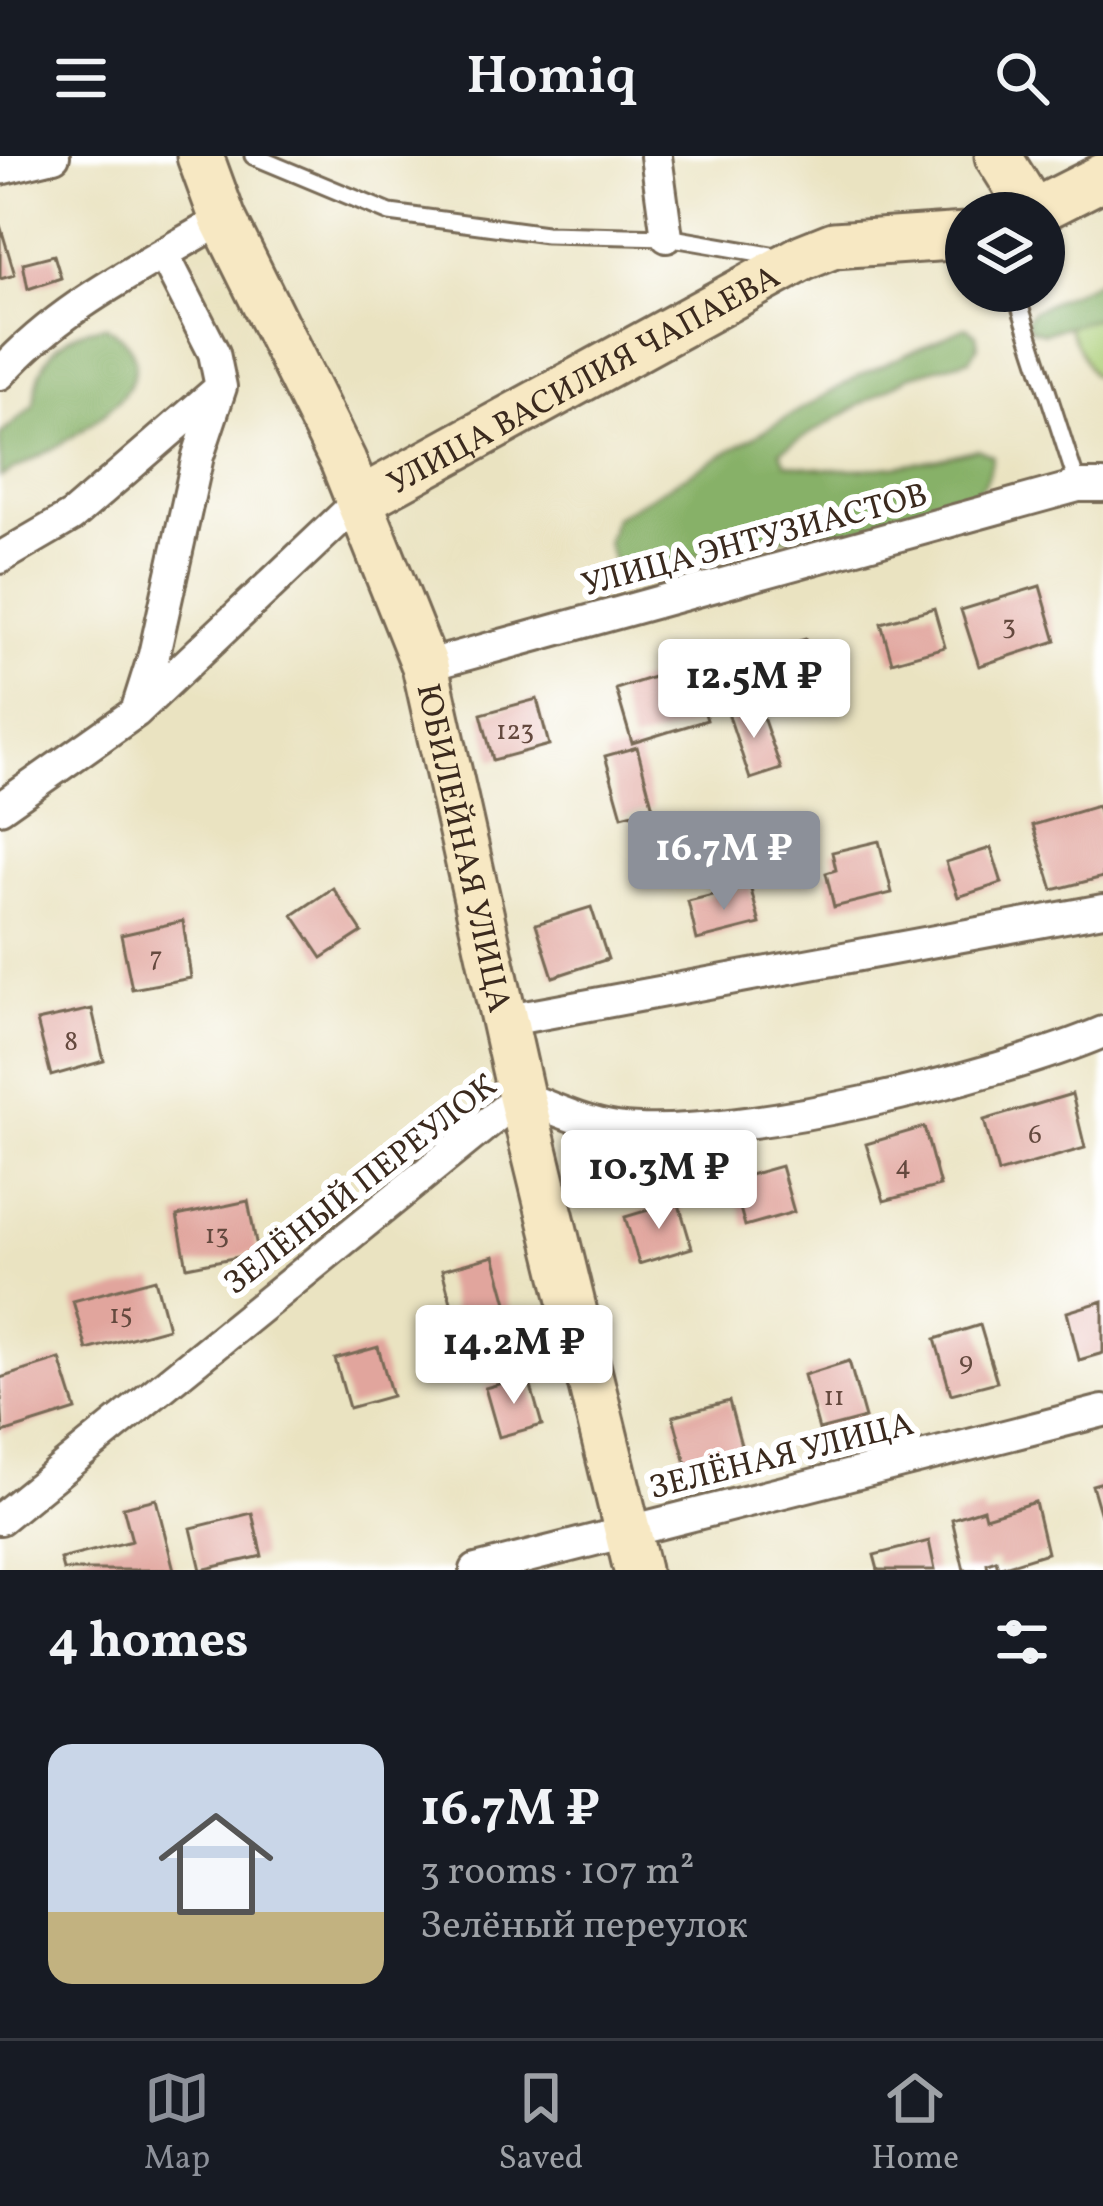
<!DOCTYPE html>
<meta charset="utf-8">
<style>
body{margin:0;font-family:Vollkorn,serif;background:#20242c;color:#f1f3f6;height:100vh;display:flex;flex-direction:column;font-size:45px;white-space:nowrap}
*{box-sizing:border-box;margin:0}
p{font-size:39px;color:#9ea1a6}
.icon{flex:none;width:66px;height:66px;fill:none;stroke:currentColor;stroke-width:2;stroke-linecap:round;stroke-linejoin:round}
.map{position:relative;height:1414px;overflow:hidden}
.side{display:flex;flex-direction:column;background:#171b24;flex:1}
.side>*{flex:none}
.tools{position:absolute;left:945px;top:36px;display:grid;gap:24px}
.tools a{display:grid;place-items:center;width:120px;height:120px;border-radius:50%;background:#171b24;box-shadow:0 3px 9px #0004;font-size:60px}
.price{position:absolute;translate:-50% -102px;padding:0 27px;border-radius:12px;background:#fff;color:#222;font-size:39px;line-height:78px;filter:drop-shadow(0 3px 6px #0008)}
.price::after{content:'';position:absolute;left:50%;top:72px;width:36px;height:27px;margin-left:-18px;background:inherit;clip-path:polygon(0 0,100% 0,50% 100%)}
.price.active{background:#8c9099;color:#fff}
ul{padding:0;list-style:none}
li{display:flex;align-items:center;gap:36px;height:300px;padding:0 48px}
li+li{border-top:3px solid #363941}
li span{display:grid;place-items:center;flex:none;width:336px;height:240px;border-radius:24px;color:#555}
li>.icon{margin-inline-start:auto}
span .icon{width:144px;height:144px;fill:#fffc;stroke-width:1}
li b{font-size:51px}
h2{display:flex;justify-content:space-between;align-items:center;height:144px;padding:0 48px;font-size:51px}
header{display:flex;justify-content:space-between;align-items:center;height:156px;padding:0 48px;background:#171b24;font-size:54px;font-weight:600}
.tabs{display:flex;justify-content:space-around;align-items:center;height:168px;border-top:3px solid #363941;background:#171b24;font-size:33px;color:#9ea1a6}
.tabs a{display:grid;justify-items:center;gap:6px}
.tabs .active{color:#8c9099}
.map>svg:first-child{display:block}
</style>
<header><svg class="icon" aria-label="menu" viewBox="0 0 24 24"><path d="M4 6h16M4 12h16M4 18h16"/></svg>Homiq<svg class="icon" aria-label="search" viewBox="0 0 24 24"><circle cx="10" cy="10" r="6"/><path d="M15 15l6 6"/></svg></header>
<div class="map">
<svg width="1103" height="1414" viewBox="0 0 1103 1414">
<rect width="100%" height="100%" fill="#fff"/>
<filter id="ink" filterUnits="userSpaceOnUse"><feTurbulence type="fractalNoise" baseFrequency=".00833" numOctaves="2"/><feDisplacementMap in="SourceGraphic" scale="24" xChannelSelector="R" yChannelSelector="G"/><feConvolveMatrix kernelMatrix="1 2 1 2 8 2 1 2 1" color-interpolation-filters="sRGB"/></filter>
<filter id="wash" filterUnits="userSpaceOnUse"><feTurbulence type="fractalNoise" baseFrequency=".004" numOctaves="4" result="noise"/><feDisplacementMap in="SourceGraphic" scale="48" xChannelSelector="R" yChannelSelector="G"/><feGaussianBlur stdDeviation="2.7" result="paint"/><feColorMatrix in="noise" values="0 0 0 0 0 0 0 0 0 0 0 0 0 0 0 0 0 1.4 0 .05"/><feComposite in="paint" operator="in"/></filter>
<g filter="url(#wash)">
<rect width="100%" height="100%" fill="#eae3c1"/>
<path fill="#aace77" stroke="#727c4a" stroke-width="3" d="M1103 160V220L1092 219 1067 170Z"/>
<path fill="#87b168" stroke="#616e43" stroke-width="3" d="M1103 122V160L1044 177 1030 173 1026 164 1031 156Z
M106 170C200 226 40 299 0 321V279L34 250C37 205 58 175 106 170Z
M966 171 976 178 978 190 970 203 912 219 780 295 786 307C848 321 918 309 978 293L993 300C990 316 986 330 972 339 932 366 858 379 811 382 792 383 774 380 755 383 711 392 652 424 614 408L607 386 615 361 857 221Z"/>
<g id="blocks">
<path fill="#e1a59d" d="M0 69 15 119 0 123Z
M54 99 61 122 28 133 23 107Z
M1040 430 1056 485 979 510 961 454Z
M934 452 945 491 892 506 881 467Z
M806 483 818 524 761 542 747 501Z
M691 509 707 564 632 587 616 533Z
M537 543 549 589 493 604 481 558Z
M758 547 781 613 750 623 728 557Z
M637 591 653 652 622 660 605 600Z
M1097 650 1103 670V721L1053 734 1033 669Z
M879 685 892 737 834 751 826 717 836 714 832 696Z
M991 692 1002 727 958 741 946 706Z
M750 730 760 768 697 784 688 745Z
M333 732 362 776 322 802 293 759Z
M591 751 608 803 553 821 536 768Z
M183 765 191 822 132 833 121 779Z
M92 853 104 905 51 920 37 865Z
M1072 938 1085 992 998 1017 984 964Z
M924 971 940 1030 884 1045 866 988Z
M781 1010 794 1056 745 1070 732 1024Z
M248 1045 258 1097 187 1111 177 1060Z
M678 1045 692 1092 639 1108 625 1061Z
M494 1100 509 1154 457 1168 442 1114Z
M155 1123 168 1172 87 1194 73 1145Z
M1103 1145V1197L1079 1204 1067 1156Z
M980 1169 997 1226 951 1238 935 1183Z
M378 1191 392 1240 349 1252 335 1203Z
M60 1203 76 1254 3 1277 0 1222Z
M849 1205 865 1262 819 1274 804 1219Z
M528 1220 542 1269 499 1281 485 1232Z
M729 1245 744 1300 688 1315 673 1260Z
M1103 1326V1362L1102 1363 1092 1329Z
M156 1343 174 1414H63L60 1403 132 1385 123 1351Z
M1035 1346 1047 1397 998 1412 996 1404 987 1407 988 1414H964L952 1363 983 1353 985 1361Z
M252 1357 262 1400 201 1414 191 1372Z
M929 1385 935 1414H878L874 1399Z"/>
</g>
</g>
<g filter="url(#ink)">
<use href="#blocks" fill-opacity="0" stroke="#786b57" stroke-width="3"/>
<g fill="none" stroke-linecap="round" stroke-linejoin="round">
<defs>
<path id="lane" d="M253 0 390 57 546 78 667 81 777 100
M1015 135 1078 330"/>
<path id="street" d="M656 0 667 81
M0 13 54 0
M0 218C61 149 145 110 223 63
M0 402 72 360 221 231
M425 510 1078 330H1103
M136 556 154 499 198 300 221 231 214 197 164 99
M0 652 136 556 359 345
M503 865 1103 754
M0 1363 521 940C552 952 583 967 617 972 728 987 998 921 1103 876
M476 1414 1103 1255"/>
<g id="secondary">
<path id="s1" d="M200 0 223 63 343 305 425 510 521 940 637 1414"/>
<path d="M998 0 1033 56"/>
<path d="M1032 57 1103 21"/>
<path id="s2" d="M359 345 804 101 834 89 966 80"/>
</g>
</defs>
<use href="#lane" stroke="#786b57" stroke-width="21"/>
<use href="#street" stroke="#786b57" stroke-width="36"/>
<use href="#secondary" stroke="#786b57" stroke-width="51"/>
<use href="#lane" stroke="#fff" stroke-width="15"/>
<use href="#street" stroke="#fff" stroke-width="30"/>
<use href="#secondary" stroke="#f7e8c3" stroke-width="45"/>
</g>
</g>
<g text-anchor="middle" stroke-width="12" stroke-linejoin="round" paint-order="stroke">
<g font-size="27" fill="#64493e">
<text x="1009" y="478">3</text>
<text x="515" y="583">123</text>
<text x="156" y="809">7</text>
<text x="71" y="894">8</text>
<text x="1035" y="987">6</text>
<text x="903" y="1018">4</text>
<text x="217" y="1087">13</text>
<text x="121" y="1167">15</text>
<text x="966" y="1214">9</text>
<text x="834" y="1249">11</text>
</g>
<g font-size="33" fill="#3b2a1e" stroke="#fff">
<text dy="12" stroke="none"><textPath href="#s2" startOffset="255">УЛИЦА ВАСИЛИЯ ЧАПАЕВА</textPath></text>
<text transform="translate(754 382) rotate(-15)" y="12">УЛИЦА ЭНТУЗИАСТОВ</text>
<text dy="12" stroke="none"><textPath href="#s1" startOffset="744">ЮБИЛЕЙНАЯ УЛИЦА</textPath></text>
<text transform="translate(359 1027) rotate(-38)" y="12">ЗЕЛЁНЫЙ ПЕРЕУЛОК</text>
<text transform="translate(781 1298) rotate(-14)" y="12">ЗЕЛЁНАЯ УЛИЦА</text>
</g>
</g>
</svg>
<div class="tools">
<a><svg class="icon" aria-label="layers" viewBox="0 0 24 24"><path d="M12 4l9 5-9 5-9-5zM3 14l9 5 9-5"/></svg></a>
</div>
<b class="price" style="left:754px;top:585px">12.5M ₽</b>
<b class="price active" style="left:724px;top:757px">16.7M ₽</b>
<b class="price" style="left:659px;top:1076px">10.3M ₽</b>
<b class="price" style="left:514px;top:1251px">14.2M ₽</b>
</div>
<section class="side">
<h2>4 homes<svg class="icon" aria-label="filters" viewBox="0 0 24 24"><path d="M4 7h16M4 17h16"/><circle cx="9" cy="7" r="2"/><circle cx="15" cy="17" r="2"/></svg></h2>
<ul>
<li><span style="background:linear-gradient(#c9d6e8 70%,#c2b280 0)"><svg class="icon" aria-label="home" viewBox="0 0 24 24"><path d="M3 11l9-7 9 7M6 9v11h12V9"/></svg></span><div><b>16.7M ₽</b><p>3 rooms · 107 m²</p><p>Зелёный переулок</p></div></li>
</ul>
</section>
<nav class="tabs">
<a class="active"><svg class="icon" aria-label="map" viewBox="0 0 24 24"><path d="M3 6l6-2 6 2 6-2v14l-6 2-6-2-6 2zM9 4v14M15 6v14"/></svg>Map</a>
<a><svg class="icon" aria-label="saved" viewBox="0 0 24 24"><path d="M7 4h10v16l-5-4-5 4z"/></svg>Saved</a>
<a><svg class="icon" aria-label="home" viewBox="0 0 24 24"><path d="M3 11l9-7 9 7M6 9v11h12V9"/></svg>Home</a>
</nav>
